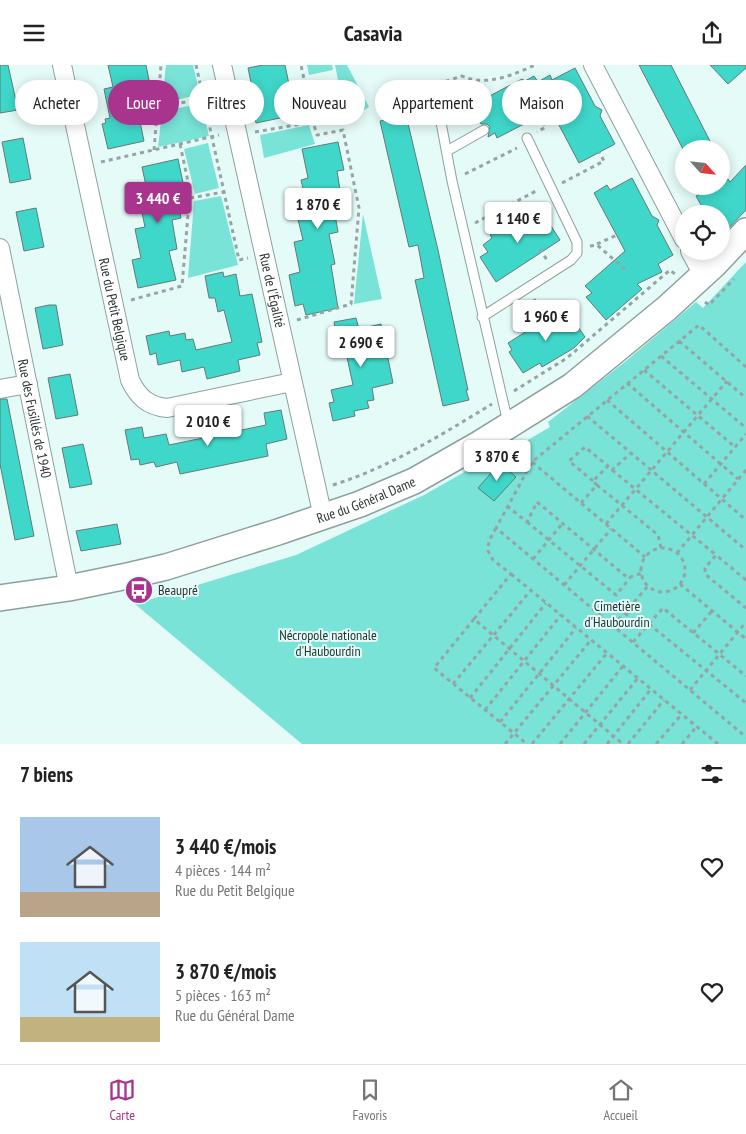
<!DOCTYPE html>
<html lang="fr">
<meta charset="utf-8">
<style>
body{margin:0;font-family:"PT Sans Narrow",sans-serif;background:#f2f2f2;color:#222;height:100vh;display:flex;flex-direction:column;font-size:19px;white-space:nowrap}
*{box-sizing:border-box;margin:0}
p{font-size:16px;color:#767676}
.icon{flex:none;width:28px;height:28px;fill:none;stroke:currentColor;stroke-width:2;stroke-linecap:round;stroke-linejoin:round}
.map{position:relative;height:679px;overflow:hidden}
.panel{display:flex;flex-direction:column;background:#fff;flex:1}
.panel>*{flex:none}
.top-card{position:absolute;left:15px;top:15px;width:716px;height:45px;display:flex;gap:10px}
.needle{width:32px;rotate:117deg}
.tools{position:absolute;left:675px;top:75px;display:grid;gap:10px}
.tools a{display:grid;place-items:center;width:55px;height:55px;border-radius:50%;background:#fff;box-shadow:0 2px 12px #0003;font-size:25px}
.price{position:absolute;translate:-50% -42px;padding:0 11px;border-radius:5px;background:#fff;color:#222;font-size:16px;line-height:32px;filter:drop-shadow(0 1px 2px #0008)}
.price::after{content:'';position:absolute;left:50%;top:30px;width:15px;height:11px;margin-left:-8px;background:inherit;clip-path:polygon(0 0,100% 0,50% 100%)}
.price.on{background:#a8348e;color:#fff}
ul{padding:0;list-style:none}
li{display:flex;align-items:center;gap:15px;height:125px;padding:0 20px}
li span{display:grid;place-items:center;flex:none;width:140px;height:100px;border-radius:0px;color:#555}
li>.icon{margin-inline-start:auto}
span .icon{width:60px;height:60px;fill:#fffc;stroke-width:1}
li b{font-size:21px}
h2{display:flex;justify-content:space-between;align-items:center;height:60px;padding:0 20px;font-size:21px}
.tag{padding:0 18px;border-radius:22px;background:#fff;box-shadow:0 2px 12px #0003;font-size:18px;line-height:45px}
.tag.on{background:#a8348e;color:#fff}
header{display:flex;justify-content:space-between;align-items:center;height:65px;padding:0 20px;background:#fff;font-size:22px;font-weight:600}
.tab-bar{display:flex;justify-content:space-around;align-items:center;height:70px;border-top:1px solid #e0e0e0;background:#fff;font-size:14px;color:#767676}
.tab-bar a{display:grid;justify-items:center;gap:2px}
.tab-bar .on{color:#a8348e}
.map>svg:first-child{display:block}
</style>
<header><svg class="icon" aria-label="menu" viewBox="0 0 24 24"><path d="M4 6h16M4 12h16M4 18h16"/></svg>Casavia<svg class="icon" aria-label="share" viewBox="0 0 24 24"><path d="M12 15V3M7 8l5-5 5 5M5 13v7h14v-7"/></svg></header>
<div class="map">
<svg width="746" height="679" viewBox="0 0 746 679">
<rect width="100%" height="100%" fill="#e5fbf8"/>
<path fill="#79e3d8" d="M166 0H193L200 29 162 39Z
M307 0H332L333 5 309 10Z
M335 0H347L369 42 346 56Z
M201 38 209 71 158 82 162 47Z
M309 60 315 79 264 93 260 70Z
M208 78 219 123 195 129 184 84Z
M221 131 238 200 188 213 194 136Z
M363 149 382 234 354 239Z
M746 197V679H302L135 539 296 490 424 430 475 401 478 404 550 362 548 357 626 296 696 237 703 243Z"/>
<path fill="#3fd7ca" stroke="#667977" d="M0 0H8L18 45 0 48Z
M108 0H146L149 15 141 17 146 45 138 47 144 76 108 84 102 59 106 58 105 54 110 53 104 24 113 22Z
M263 0H285L290 24 280 26 285 52 256 58 250 33 254 32 248 3Z
M639 0H671L714 84H683Z
M710 0H746V3L728 19Z
M575 3 595 41 602 45 600 51 615 79 579 98 551 45 497 73 495 68 488 72 490 62 487 59H481L476 49 486 43 482 35 522 14 525 16 534 11 538 17 550 10 552 15Z
M406 50 438 185 468 325H466L469 335 443 341 415 215 424 213 418 180 409 182 380 56Z
M23 73 31 114 10 118 2 77Z
M338 77 344 105 337 106 342 137 333 138 338 167 329 169 335 199 331 200 338 243 306 250 303 239 295 241 289 210 300 207 294 177 303 175 296 146 308 144 301 115 308 113 302 84Z
M178 94 184 122 175 124 181 153 172 155 177 184 169 186 176 215 138 223 132 195 141 193 135 164 145 162 139 133 148 130 142 102Z
M746 100V145L721 171V149H706L696 131 714 121H721V118L728 114 730 117Z
M632 113 652 151 659 155 657 160 673 190 658 199 662 207 637 219 642 224 606 255 586 232 592 228 585 221 625 186 594 128 607 120 610 125Z
M533 142 540 153 544 150 560 175 496 217 480 192 488 187 483 180 492 173 490 170Z
M36 143 44 182 24 186 16 147Z
M223 207 224 212 236 209 240 231 252 229 262 277 257 278 260 290 238 295 240 306 207 314 204 302 182 307 180 295 158 300 156 288 150 290 146 271 169 266 170 271 185 268 186 275 193 274 196 285 232 277 224 245 218 247 215 233H209L205 211Z
M49 240H56L63 280 43 284 35 243Z
M567 245 585 272 574 283 542 302 540 298 523 308 509 287 512 285 508 278 527 266 525 263 543 252 547 258Z
M356 253 359 264 381 259 393 318 372 323 374 335 367 336 369 343 354 346 355 351 333 356 329 338 334 337 331 325 353 320 343 274 338 276 334 257Z
M70 309 78 350 56 354 48 313Z
M0 334H7L34 471 15 475 0 399Z
M281 345 287 374 266 379 268 391 180 409 177 397 156 402 154 397 140 400 139 394 131 395 125 365 142 362 144 373 166 369 169 380 266 360 264 348Z
M83 379 92 419 70 423 62 383Z
M500 398 516 412 494 436 478 423Z
M117 459 121 479 81 486 76 466Z"/>
<g fill="none" stroke-linecap="round" stroke-linejoin="round">
<defs>
<path id="lane" d="M436 31 452 116 508 358
M447 86 484 65
M482 252 571 195 577 188V177L527 73"/>
<g id="street">
<path id="s1" d="M62 0 130 315C138 332 148 341 167 343L292 317"/>
<path id="s2" d="M222 0 323 452"/>
<path d="M593 0 684 174"/>
<path id="s3" d="M0 183 69 523"/>
<path d="M690 186 703 210"/>
<path d="M0 324 28 319"/>
</g>
<g id="secondary">
<path id="s4" d="M0 533 69 523 132 510 166 502 278 467 360 439 414 416 479 379 572 321 667 243 715 199 746 166"/>
</g>
</defs>
<use href="#lane" stroke="#8ca19e" stroke-width="11"/>
<use href="#street" stroke="#8ca19e" stroke-width="20"/>
<use href="#secondary" stroke="#8ca19e" stroke-width="28"/>
<path stroke="#95a5a3" stroke-width="3" stroke-dasharray="4 4" stroke-linecap="butt" d="M196 0 239 195 248 193
M438 19 462 11C487 22 512 10 535 0
M533 35 546 62 537 67
M158 43 203 33
M255 67 313 57 301 0
M154 85 161 0
M101 97 219 70
M465 109 517 83
M562 118 604 96 599 87
M190 133 224 127
M475 158 538 125
M597 179 617 170
M590 181 597 180 627 206
M540 184 547 195
M534 234 549 257
M131 235 182 221 190 126 180 79
M705 237 709 240 734 214
M297 255 351 239 359 143 343 65 317 70 313 57
M679 276 746 333
M661 291 746 363
M746 302 699 260 532 397 496 463 746 672
M644 305 735 382
M627 318 738 414
M514 326 567 293 670 205 675 209
M607 335 746 455
M587 351 746 485
M517 379 525 391 645 492
M612 405 716 490
M593 416 569 396 585 382 608 401
M704 419 746 369
M333 420C390 402 441 370 492 339
M597 420 658 470 661 483
M581 438 597 420 593 416 608 401 612 405 631 388
M507 441 527 457 537 437 628 513 642 508
M527 457 616 530 630 513
M606 459 727 316
M496 463 489 476 488 486 493 495 511 509 474 554 623 679
M641 505a22 22 0 1 1 44 0a22 22 0 1 1-44 0Z
M677 488 746 405
M533 494 562 459
M511 509 718 679
M746 515 716 490 705 503V509L746 543
M680 519 746 574
M564 520 611 464
M625 548 644 564
M474 554 434 603 527 679
M649 559 746 638
M613 561 648 521
M693 568 712 546
M633 577 663 543 746 611
M453 619 531 525
M690 625 746 557
M470 633 546 538
M485 645 561 550
M500 657 576 563
M505 679 591 575
M532 679 607 588
M560 679 623 601
M584 679 638 613
M607 679 651 624
M628 679 664 635
M656 679 682 649
M682 679 697 661"/>
<use href="#lane" stroke="#fff" stroke-width="9"/>
<use href="#street" stroke="#fff" stroke-width="18"/>
<use href="#secondary" stroke="#fff" stroke-width="25"/>
</g>
<defs>
<symbol id="bus-disc" viewBox="-11 -11 22 22"><circle r="9.5" fill="#a8348e" stroke="#e5fbf8"/><path d="M-5-6H5V4H4V6H2V4H-2V6H-4V4H-5ZM-3.5-4V0h7V-4ZM-3.5 1.2v1.5H-2V1.2ZM2 1.2v1.5H3.5V1.2Z" fill="#fff"/></symbol>
</defs>
<g fill-rule="evenodd">
<use href="#bus-disc" x="123" y="509" width="32" height="32"/>
</g>
<g text-anchor="middle" stroke-width="4" stroke-linejoin="round" paint-order="stroke">
<g font-size="14" fill="#2c3433" stroke="#e5fbf8">
<text dy="5" stroke="none"><textPath href="#s2" startOffset="231">Rue de l'Égalité</textPath></text>
<text dy="5" stroke="none"><textPath href="#s1" startOffset="250">Rue du Petit Belgique</textPath></text>
<text dy="5" stroke="none"><textPath href="#s3" startOffset="174">Rue des Fusillés de 1940</textPath></text>
<text dy="5" stroke="none"><textPath href="#s4" startOffset="380">Rue du Général Dame</textPath></text>
</g>
<g font-size="14" fill="#2c3433" stroke="#e5fbf8" text-anchor="start">
<text x="158" y="530">Beaupré</text>
</g>
<g font-size="14" fill="#203835" stroke="#e5fbf8">
<text x="617" y="546">Cimetière<tspan x="617" dy="16">d'Haubourdin</tspan></text>
<text x="328" y="575">Nécropole nationale<tspan x="328" dy="16">d'Haubourdin</tspan></text>
</g>
</g>
</svg>
<div class="tools">
<a><svg class="needle" viewBox="-14 -14 28 28"><path d="M0-13l5 13h-10z" fill="#e53935"/><path d="M0 13l5-13h-10z" fill="#767676"/></svg></a>
<a><svg class="icon" aria-label="locate" viewBox="0 0 24 24"><circle cx="12" cy="12" r="6"/><path d="M12 2v4M12 18v4M2 12h4M18 12h4"/></svg></a>
</div>
<b class="price on" style="left:158px;top:159px">3 440 €</b>
<b class="price" style="left:318px;top:165px">1 870 €</b>
<b class="price" style="left:518px;top:179px">1 140 €</b>
<b class="price" style="left:546px;top:277px">1 960 €</b>
<b class="price" style="left:361px;top:303px">2 690 €</b>
<b class="price" style="left:208px;top:382px">2 010 €</b>
<b class="price" style="left:497px;top:417px">3 870 €</b>
<div class="top-card">
<a class="tag">Acheter</a>
<a class="tag on">Louer</a>
<a class="tag">Filtres</a>
<a class="tag">Nouveau</a>
<a class="tag">Appartement</a>
<a class="tag">Maison</a>
</div>
</div>
<section class="panel">
<h2>7 biens<svg class="icon" aria-label="filters" viewBox="0 0 24 24"><path d="M4 7h16M4 17h16"/><circle cx="9" cy="7" r="2"/><circle cx="15" cy="17" r="2"/></svg></h2>
<ul>
<li><span style="background:linear-gradient(#a9c7e8 75%,#b9a48a 0)"><svg class="icon" aria-label="home" viewBox="0 0 24 24"><path d="M3 11l9-7 9 7M6 9v11h12V9"/></svg></span><div><b>3 440 €/mois</b><p>4 pièces · 144 m²</p><p>Rue du Petit Belgique</p></div><svg class="icon" aria-label="heart" viewBox="0 0 24 24"><path d="M12 20l-8-8c-3-5 5-10 8-4 3-6 11-1 8 4z"/></svg></li>
<li><span style="background:linear-gradient(#bfe0f5 75%,#c2b280 0)"><svg class="icon" aria-label="home" viewBox="0 0 24 24"><path d="M3 11l9-7 9 7M6 9v11h12V9"/></svg></span><div><b>3 870 €/mois</b><p>5 pièces · 163 m²</p><p>Rue du Général Dame</p></div><svg class="icon" aria-label="heart" viewBox="0 0 24 24"><path d="M12 20l-8-8c-3-5 5-10 8-4 3-6 11-1 8 4z"/></svg></li>
</ul>
</section>
<nav class="tab-bar">
<a class="on"><svg class="icon" aria-label="map" viewBox="0 0 24 24"><path d="M3 6l6-2 6 2 6-2v14l-6 2-6-2-6 2zM9 4v14M15 6v14"/></svg>Carte</a>
<a><svg class="icon" aria-label="saved" viewBox="0 0 24 24"><path d="M7 4h10v16l-5-4-5 4z"/></svg>Favoris</a>
<a><svg class="icon" aria-label="home" viewBox="0 0 24 24"><path d="M3 11l9-7 9 7M6 9v11h12V9"/></svg>Accueil</a>
</nav>
